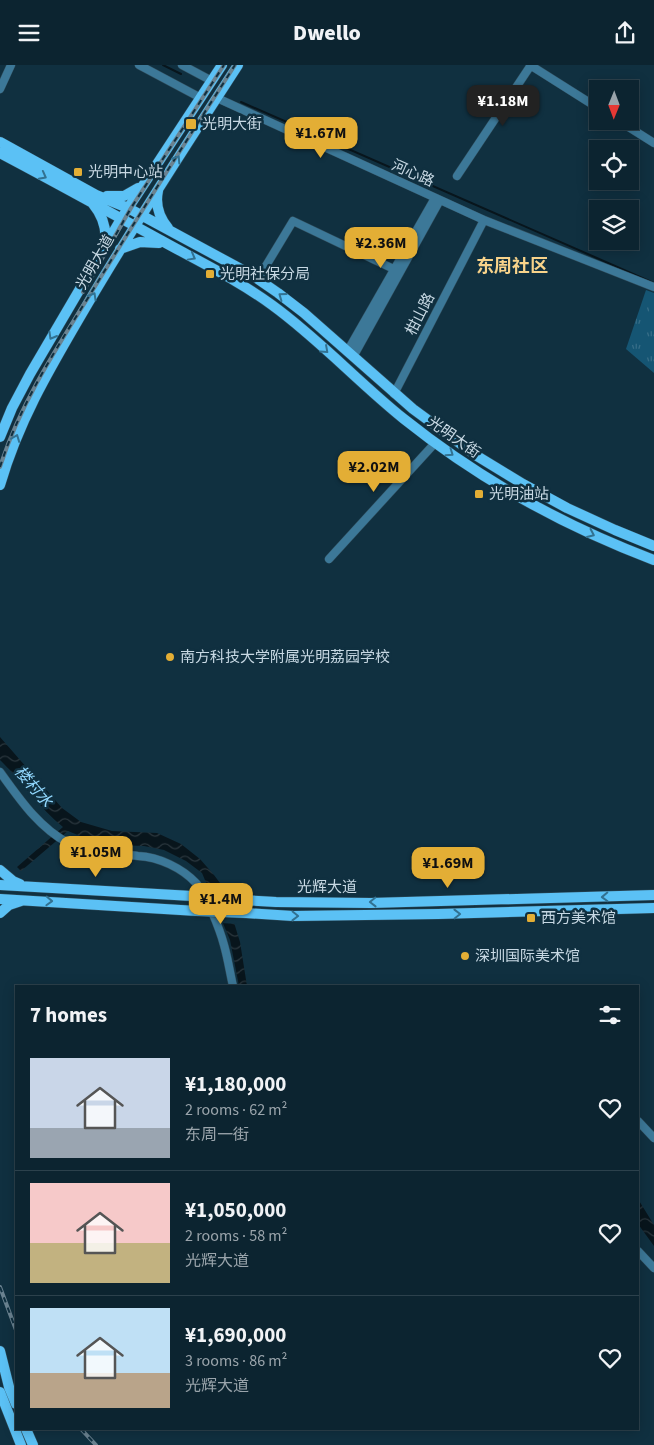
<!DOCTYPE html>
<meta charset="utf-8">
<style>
body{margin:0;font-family:"Source Sans 3","Noto Sans SC",sans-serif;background:#1a303c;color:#f1f3f6;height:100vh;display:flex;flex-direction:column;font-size:19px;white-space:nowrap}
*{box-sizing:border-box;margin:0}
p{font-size:16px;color:#9aa4ab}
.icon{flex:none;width:28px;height:28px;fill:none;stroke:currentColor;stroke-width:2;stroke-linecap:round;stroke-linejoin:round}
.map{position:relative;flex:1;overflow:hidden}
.panel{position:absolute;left:15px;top:920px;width:624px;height:445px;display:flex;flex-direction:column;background:#0c2430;border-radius:0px;box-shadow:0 2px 12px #0003,0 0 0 1px #2c414c}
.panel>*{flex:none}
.needle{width:32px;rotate:181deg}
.tools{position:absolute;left:589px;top:15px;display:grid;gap:10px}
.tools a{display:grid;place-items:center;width:50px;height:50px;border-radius:0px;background:#0c2430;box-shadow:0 2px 12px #0003,0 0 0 1px #2c414c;font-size:25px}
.price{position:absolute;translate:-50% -42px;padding:0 11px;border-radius:10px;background:#e3ae35;color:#111;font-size:16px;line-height:32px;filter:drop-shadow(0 1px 2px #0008)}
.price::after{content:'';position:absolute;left:50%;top:30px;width:15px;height:11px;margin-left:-8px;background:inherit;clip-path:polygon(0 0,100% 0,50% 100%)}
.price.selected{background:#222;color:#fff}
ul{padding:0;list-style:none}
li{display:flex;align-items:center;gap:15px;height:125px;padding:0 15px}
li+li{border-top:1px solid #2c414c}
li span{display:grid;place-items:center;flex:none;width:140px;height:100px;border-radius:0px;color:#555}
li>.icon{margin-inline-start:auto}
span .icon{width:60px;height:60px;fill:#fffc;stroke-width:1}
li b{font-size:21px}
h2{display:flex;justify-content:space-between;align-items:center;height:60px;padding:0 15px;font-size:21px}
header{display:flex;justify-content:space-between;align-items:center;height:65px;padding:0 15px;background:#0c2430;font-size:22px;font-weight:800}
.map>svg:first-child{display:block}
</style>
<header><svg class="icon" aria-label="menu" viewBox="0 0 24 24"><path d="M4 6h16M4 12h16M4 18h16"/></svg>Dwello<svg class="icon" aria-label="share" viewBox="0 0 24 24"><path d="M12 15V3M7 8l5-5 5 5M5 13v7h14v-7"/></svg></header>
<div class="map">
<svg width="654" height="1380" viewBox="0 0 654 1380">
<defs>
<pattern id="park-tufts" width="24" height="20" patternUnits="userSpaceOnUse" patternTransform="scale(1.25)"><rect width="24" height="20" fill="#155573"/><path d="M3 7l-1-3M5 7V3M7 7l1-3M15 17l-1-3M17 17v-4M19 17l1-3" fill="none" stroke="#366d87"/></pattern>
<pattern id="water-waves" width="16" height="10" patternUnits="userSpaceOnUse" patternTransform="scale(1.25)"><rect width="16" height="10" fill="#08151c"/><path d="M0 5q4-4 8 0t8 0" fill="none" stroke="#2a363d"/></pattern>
</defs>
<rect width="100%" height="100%" fill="#103040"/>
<path fill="url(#park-tufts)" d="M646 225 654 228V308L626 284Z"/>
<path fill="#155573" d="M649 240H654V263H649Z"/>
<path fill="url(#water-waves)" d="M0 672 62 743 81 757 112 766 157 768 181 779 200 794 214 810 223 822 240 877 247 921H239L230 875 202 808 186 796 164 785 144 781 115 780 90 775 68 766 21 806 17 802 63 762C39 743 22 716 0 695Z
M638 1134 654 1160V1181L638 1159Z"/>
<path fill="#103040" d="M206 822 225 823 237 859 220 858Z"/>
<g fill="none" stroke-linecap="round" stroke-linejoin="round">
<path stroke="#08151c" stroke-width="2" d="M163 0 181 9
M241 37 654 218"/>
<defs>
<path id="minor" d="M139 0 201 33
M182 0 212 16
M530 0 598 43
M0 24 11 0
M217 33 484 155 654 222
M619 56 654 78
M457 111 531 0
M258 214 293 156 400 207
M347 287 435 133
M353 292 440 135
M394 329 484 155
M329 494 435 378
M0 707C19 733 38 762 68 778 91 789 114 788 138 791 159 792 182 803 196 818 206 829 220 865 224 880 228 894 230 908 233 921
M638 1056 654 1073
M638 1186 654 1203"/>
<path id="major" d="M0 77 96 130 128 143 252 210 278 228 304 248 413 344 477 391 523 419 567 443 615 465 654 481
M0 88C55 117 109 147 164 177 200 197 238 215 272 240 319 274 359 318 404 354 479 414 564 461 654 495
M158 126C155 140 159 152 168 163
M107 131H124L138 123
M93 139C103 151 107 164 105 179
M120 184 140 177 159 178
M0 372 12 343 30 309 121 154 222 0
M0 420C20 352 52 300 87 240 135 158 187 79 238 0
M0 805 13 816 20 819
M0 820 192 831
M0 834 197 846
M242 835 276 837 371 838 654 830
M0 848 9 840 21 836
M246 848 293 851 438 849 654 843
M0 1286 9 1322 16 1339
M0 1327 21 1380
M26 1364 33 1380"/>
</defs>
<use href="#minor" stroke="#314e5d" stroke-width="9"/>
<use href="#major" stroke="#314e5d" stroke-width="11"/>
<use href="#minor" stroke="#3c7898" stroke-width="8"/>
<use href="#major" stroke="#5bc1f5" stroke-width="10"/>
<defs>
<path id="rail" d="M83 227 131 143 224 0
M0 402C20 339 56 284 91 228 138 151 187 75 235 0
M0 1222 16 1265
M81 1364 96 1380"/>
</defs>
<use href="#rail" stroke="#6a8290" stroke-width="4"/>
<use href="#rail" stroke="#103040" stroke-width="2" stroke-dasharray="5.5" stroke-linecap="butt"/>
<defs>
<path id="major-bridge" d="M192 831 242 835
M197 846 246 848"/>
</defs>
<use href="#major-bridge" stroke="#314e5d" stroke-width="11" stroke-linecap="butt"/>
<use href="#major-bridge" stroke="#5bc1f5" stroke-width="10"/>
</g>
<defs><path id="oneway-chevron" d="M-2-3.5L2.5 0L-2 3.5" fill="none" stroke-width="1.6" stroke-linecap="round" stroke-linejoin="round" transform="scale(1.25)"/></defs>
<g stroke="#327191">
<use href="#oneway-chevron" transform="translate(177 94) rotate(-57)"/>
<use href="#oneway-chevron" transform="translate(43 111) rotate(28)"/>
<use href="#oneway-chevron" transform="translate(192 192) rotate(29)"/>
<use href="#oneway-chevron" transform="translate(93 231) rotate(-60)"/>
<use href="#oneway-chevron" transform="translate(282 231) rotate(-144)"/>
<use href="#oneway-chevron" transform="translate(52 271) rotate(120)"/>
<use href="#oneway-chevron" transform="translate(325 285) rotate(42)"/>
<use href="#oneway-chevron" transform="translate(16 373) rotate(-69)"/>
<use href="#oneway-chevron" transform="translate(450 388) rotate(35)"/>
<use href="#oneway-chevron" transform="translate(591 469) rotate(25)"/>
<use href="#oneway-chevron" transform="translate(605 832) rotate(178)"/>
<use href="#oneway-chevron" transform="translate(49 836) rotate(2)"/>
<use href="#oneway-chevron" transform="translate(373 837) rotate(179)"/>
<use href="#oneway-chevron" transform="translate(457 849) rotate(-1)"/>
<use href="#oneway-chevron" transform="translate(295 851) rotate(1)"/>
</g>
<g fill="#e3ae35" stroke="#103040" stroke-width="2">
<rect x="185" y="53" width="12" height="12" rx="2.5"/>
<rect x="73" y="102" width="10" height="10" rx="2.5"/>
<rect x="205" y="204" width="10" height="10" rx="2.5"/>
<rect x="474" y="424" width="10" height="10" rx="2.5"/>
<circle cx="170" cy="592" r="5"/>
<rect x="526" y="848" width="10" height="10" rx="2.5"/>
<circle cx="465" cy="891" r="5"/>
</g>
<g text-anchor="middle" stroke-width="5" stroke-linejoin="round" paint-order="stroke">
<g font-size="15" fill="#c7d8e3" stroke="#103040" text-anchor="start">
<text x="202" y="64">光明大街</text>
<text x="88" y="112">光明中心站</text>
<text x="220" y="214">光明社保分局</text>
<text x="489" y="434">光明油站</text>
<text x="180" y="597">南方科技大学附属光明荔园学校</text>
<text x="541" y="858">西方美术馆</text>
<text x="475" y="896">深圳国际美术馆</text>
</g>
<g font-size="15" fill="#c7d8e3" stroke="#103040">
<text transform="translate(413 108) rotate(24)" y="5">河心路</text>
<text transform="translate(95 197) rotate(-60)" y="5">光明大道</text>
<text transform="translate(420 249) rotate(-63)" y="5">柑山路</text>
<text transform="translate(454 372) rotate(35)" y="5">光明大街</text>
<text x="327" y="827">光辉大道</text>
</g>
<g font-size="16" font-style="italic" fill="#92d8fe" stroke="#103040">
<text transform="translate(34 721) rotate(49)" y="6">楼村水</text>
</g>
<g font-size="18" font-weight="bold" fill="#f8d38a" stroke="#103040">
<text x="512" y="207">东周社区</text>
</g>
</g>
</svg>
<div class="tools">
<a><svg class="needle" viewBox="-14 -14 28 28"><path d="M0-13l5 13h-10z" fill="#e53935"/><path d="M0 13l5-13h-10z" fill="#9aa4ab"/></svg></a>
<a><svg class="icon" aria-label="locate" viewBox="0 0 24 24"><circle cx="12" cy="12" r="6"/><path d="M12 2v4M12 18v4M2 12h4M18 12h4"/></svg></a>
<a><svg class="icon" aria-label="layers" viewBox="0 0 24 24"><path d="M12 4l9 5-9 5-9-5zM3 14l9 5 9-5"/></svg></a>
</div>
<b class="price selected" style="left:503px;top:62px">¥1.18M</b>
<b class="price" style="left:321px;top:94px">¥1.67M</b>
<b class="price" style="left:381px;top:204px">¥2.36M</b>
<b class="price" style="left:374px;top:428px">¥2.02M</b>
<b class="price" style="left:96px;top:813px">¥1.05M</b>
<b class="price" style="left:448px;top:824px">¥1.69M</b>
<b class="price" style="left:221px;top:860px">¥1.4M</b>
<section class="panel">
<h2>7 homes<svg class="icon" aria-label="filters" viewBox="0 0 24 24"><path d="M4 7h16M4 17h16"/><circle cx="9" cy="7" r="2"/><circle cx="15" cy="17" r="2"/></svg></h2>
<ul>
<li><span style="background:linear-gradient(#c9d6e8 70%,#9aa5b1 0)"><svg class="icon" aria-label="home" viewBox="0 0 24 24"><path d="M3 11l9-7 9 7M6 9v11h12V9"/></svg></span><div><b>¥1,180,000</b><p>2 rooms · 62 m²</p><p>东周一街</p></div><svg class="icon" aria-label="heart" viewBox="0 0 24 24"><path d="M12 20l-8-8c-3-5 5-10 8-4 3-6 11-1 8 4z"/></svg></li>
<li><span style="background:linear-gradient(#f6c9c9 60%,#c2b280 0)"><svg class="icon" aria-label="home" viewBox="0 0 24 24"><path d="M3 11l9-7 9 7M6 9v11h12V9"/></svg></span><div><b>¥1,050,000</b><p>2 rooms · 58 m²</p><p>光辉大道</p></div><svg class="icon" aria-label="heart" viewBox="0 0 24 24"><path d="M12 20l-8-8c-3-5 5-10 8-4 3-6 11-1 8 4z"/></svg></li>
<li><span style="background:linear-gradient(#bfe0f5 65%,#b9a48a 0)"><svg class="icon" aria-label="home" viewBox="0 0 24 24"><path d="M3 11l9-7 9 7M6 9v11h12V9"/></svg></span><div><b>¥1,690,000</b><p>3 rooms · 86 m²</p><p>光辉大道</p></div><svg class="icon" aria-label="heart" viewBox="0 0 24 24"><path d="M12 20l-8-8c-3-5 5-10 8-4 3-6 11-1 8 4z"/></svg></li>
</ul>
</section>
</div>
